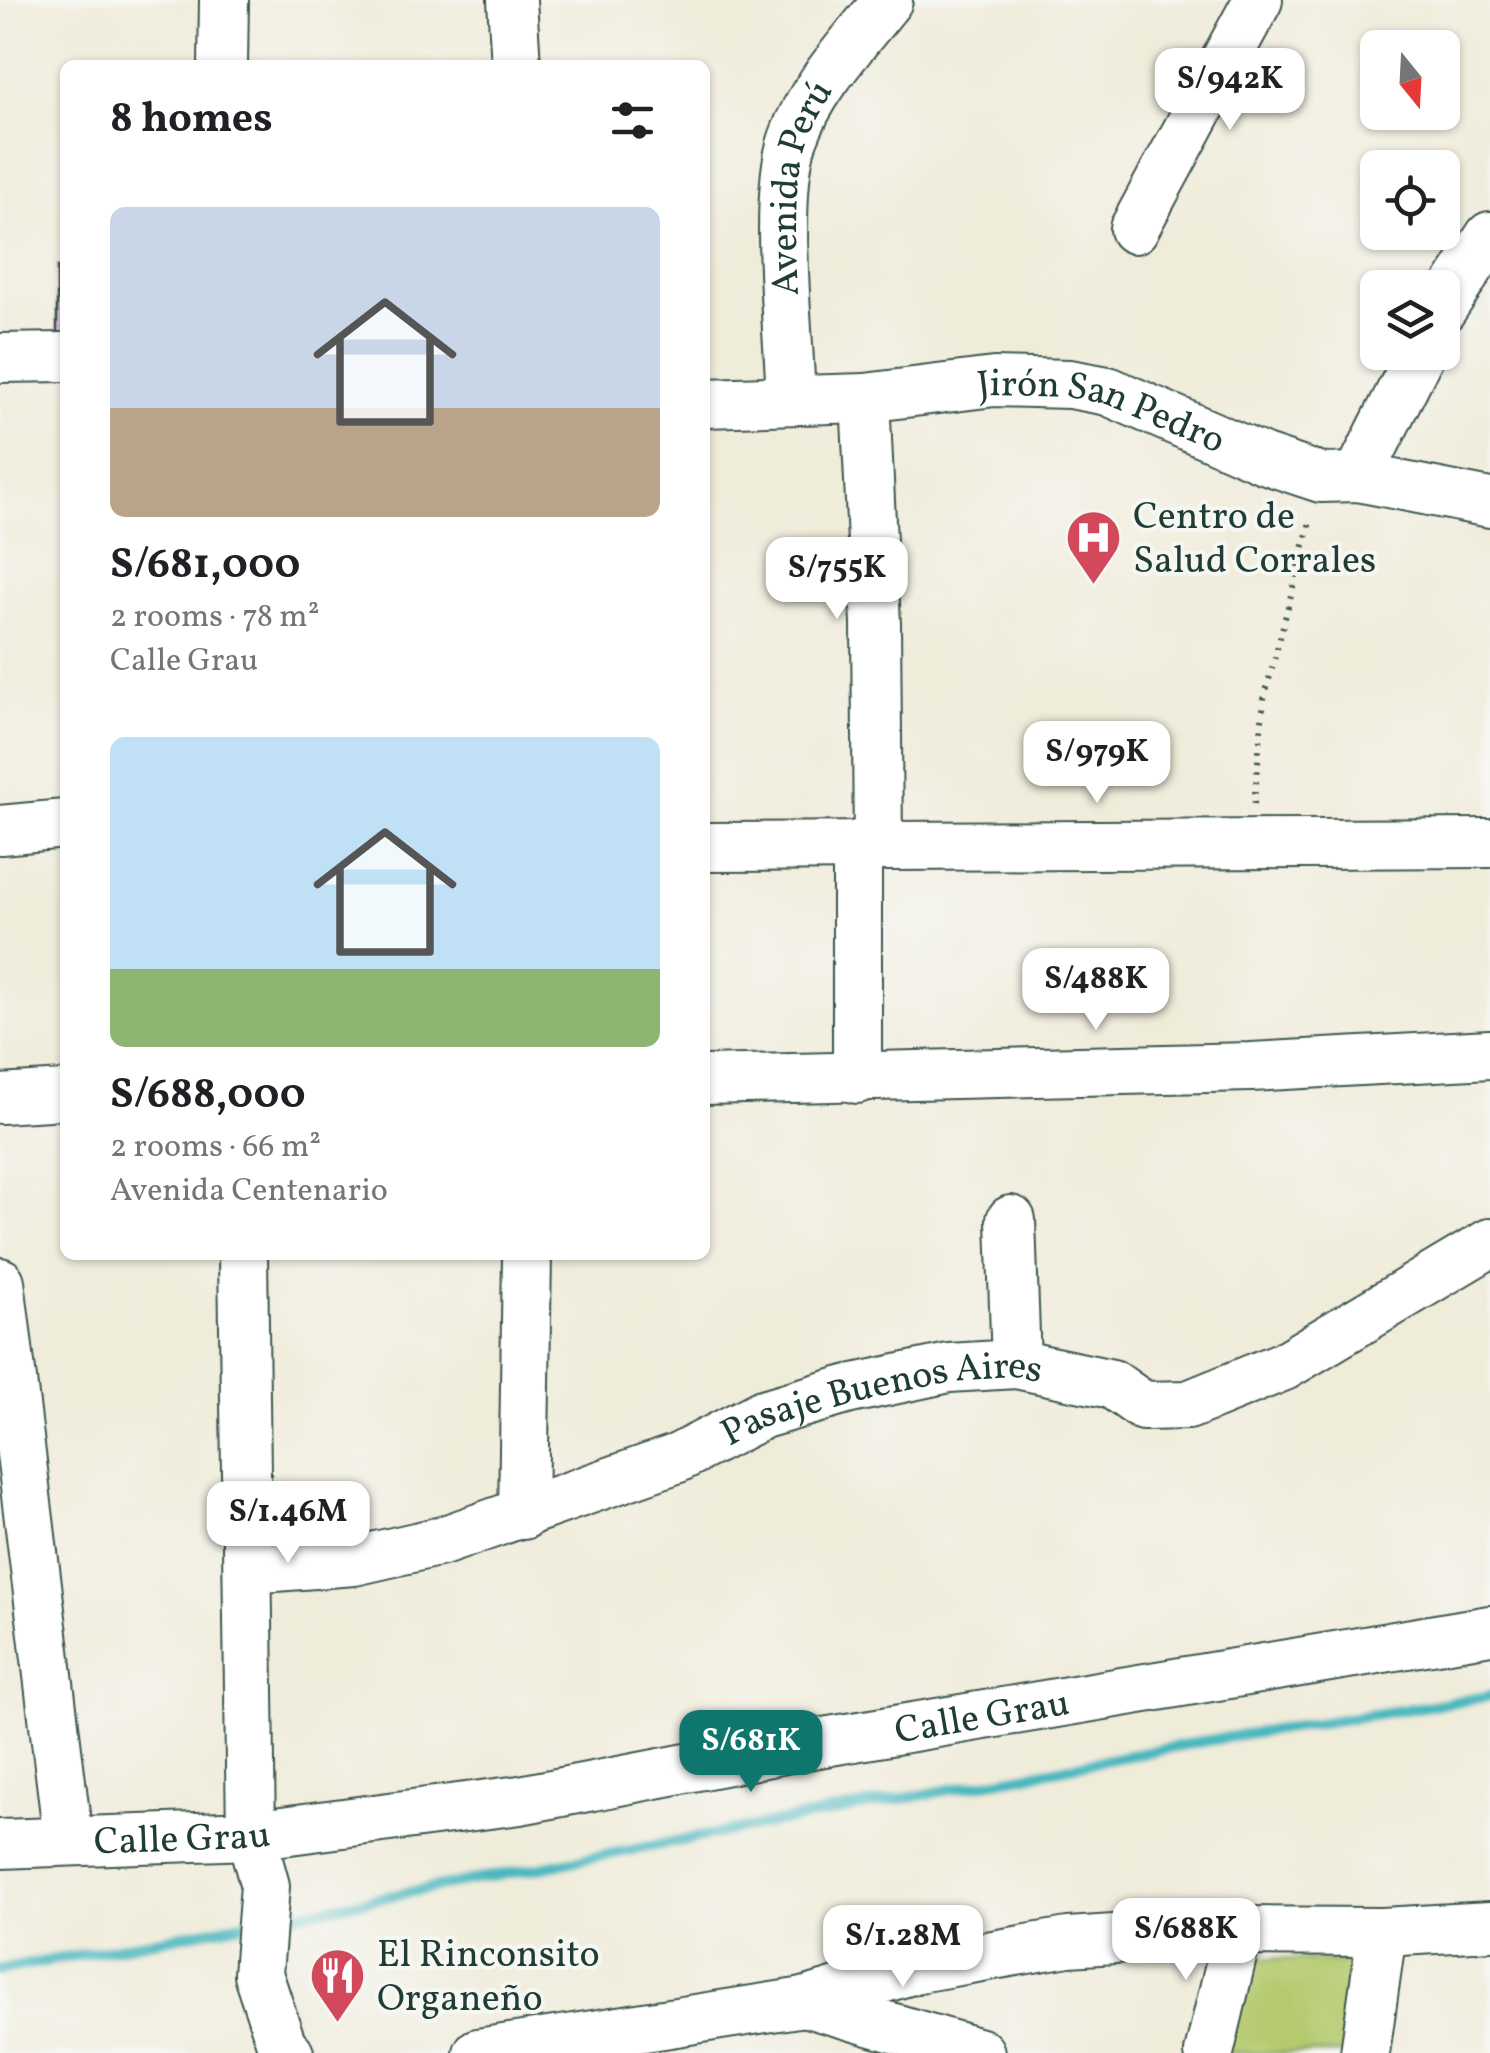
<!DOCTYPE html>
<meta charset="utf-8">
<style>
body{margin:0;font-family:Vollkorn,serif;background:#f6f6f6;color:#202124;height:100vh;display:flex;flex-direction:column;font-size:38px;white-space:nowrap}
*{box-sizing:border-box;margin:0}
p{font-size:32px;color:#757577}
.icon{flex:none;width:55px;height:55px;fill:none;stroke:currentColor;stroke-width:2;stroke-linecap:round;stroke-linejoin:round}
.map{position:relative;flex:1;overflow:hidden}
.drawer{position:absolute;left:60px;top:60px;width:650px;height:1200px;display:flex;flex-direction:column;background:#fff;border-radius:15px;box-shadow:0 2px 8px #0004}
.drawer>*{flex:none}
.needle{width:65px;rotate:162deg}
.controls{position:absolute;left:1360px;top:30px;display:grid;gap:20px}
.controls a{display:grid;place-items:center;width:100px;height:100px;border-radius:15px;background:#fff;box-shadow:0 2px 8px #0004;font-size:50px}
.price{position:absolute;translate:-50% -85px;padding:0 22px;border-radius:20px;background:#fff;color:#222;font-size:32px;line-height:65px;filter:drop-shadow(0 2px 5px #0008)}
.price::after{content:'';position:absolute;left:50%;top:60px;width:30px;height:22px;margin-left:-15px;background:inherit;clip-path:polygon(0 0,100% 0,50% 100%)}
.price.active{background:#0f766e;color:#fff}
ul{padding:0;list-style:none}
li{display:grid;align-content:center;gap:20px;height:530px;padding:0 50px}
li span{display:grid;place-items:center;height:310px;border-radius:15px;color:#555}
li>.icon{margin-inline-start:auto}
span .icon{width:180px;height:180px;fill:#fffc;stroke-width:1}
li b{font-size:42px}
h2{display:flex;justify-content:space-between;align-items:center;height:120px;padding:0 50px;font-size:42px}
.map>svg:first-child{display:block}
</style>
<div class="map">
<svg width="1490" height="2053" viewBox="0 0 1490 2053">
<rect width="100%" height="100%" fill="#f6f6f2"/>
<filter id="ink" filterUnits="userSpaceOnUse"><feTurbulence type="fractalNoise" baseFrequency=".01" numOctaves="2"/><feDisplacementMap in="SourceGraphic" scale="20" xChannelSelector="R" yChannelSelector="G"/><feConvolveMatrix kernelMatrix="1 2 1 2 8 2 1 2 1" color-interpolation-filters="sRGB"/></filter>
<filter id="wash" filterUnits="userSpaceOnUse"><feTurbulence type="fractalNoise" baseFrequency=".0048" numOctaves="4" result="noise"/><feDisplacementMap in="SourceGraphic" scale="40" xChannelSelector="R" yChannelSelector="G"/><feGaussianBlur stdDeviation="2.25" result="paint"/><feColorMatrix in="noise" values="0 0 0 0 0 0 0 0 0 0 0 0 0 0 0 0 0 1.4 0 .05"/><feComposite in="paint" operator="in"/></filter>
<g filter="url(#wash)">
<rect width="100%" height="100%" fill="#f0ecda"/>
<path fill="#b5ca6e" stroke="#6a8451" stroke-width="2.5" d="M1243 1957 1363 1963 1351 2053H1221Z"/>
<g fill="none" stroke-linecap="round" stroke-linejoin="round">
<path stroke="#48b7bf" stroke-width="11" d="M274 1918 1205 1741 1490 1696
M0 1970 251 1922"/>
</g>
<g id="blocks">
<path fill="#c693ca" d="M57 267H65V349L57 350Z"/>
</g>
</g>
<g filter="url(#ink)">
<use href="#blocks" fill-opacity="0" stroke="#3e574d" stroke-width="2.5"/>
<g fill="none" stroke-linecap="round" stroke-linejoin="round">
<defs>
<g id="minor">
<path d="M512 0 516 65"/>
<path d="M223 65 224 0"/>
<path d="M1134 229 1258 0"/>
<path d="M1442 309 1490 236"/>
<path d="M0 358 65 357"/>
<path d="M865 398 876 624 878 845"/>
<path id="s1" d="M791 400C789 335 773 196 793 139 812 86 854 43 888 0"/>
<path id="s2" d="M705 403 865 398 994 382 1070 384 1108 391 1264 459 1321 478 1358 477 1490 503"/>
<path d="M1358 477 1421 352"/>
<path d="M0 830 65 824"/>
<path d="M705 847 1490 843"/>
<path d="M857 1079V845"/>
<path d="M705 1080 1251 1067 1490 1054"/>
<path d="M0 1099 65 1095"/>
<path d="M1011 1220 1016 1364"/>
<path d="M243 1255 251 1835 265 1886 258 1974 282 2046 289 2053"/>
<path d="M0 1282 68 1839"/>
<path d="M523 1515 527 1255"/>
<path id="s3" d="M249 1569 354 1561 442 1541 678 1458 763 1414 850 1389 949 1368 1016 1364 1112 1384 1143 1406 1188 1405 1284 1366 1490 1243"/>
<path id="s4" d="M0 1844 251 1835 520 1800 806 1745 1490 1630"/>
<path d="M804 2002 980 2053"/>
<path d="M478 2053 804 2002 918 1968 1068 1942 1238 1931 1382 1932 1490 1926"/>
<path d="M1209 2053 1238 1931"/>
<path d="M1365 2053 1382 1932"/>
</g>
</defs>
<use href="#minor" stroke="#3e574d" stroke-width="52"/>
<path stroke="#3e574d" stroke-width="6" stroke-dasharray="2.5 8" stroke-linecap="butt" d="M1254 804 1264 699 1311 518"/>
<use href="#minor" stroke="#fff" stroke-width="48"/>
</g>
</g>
<defs>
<symbol id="hospital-pin" viewBox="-11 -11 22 30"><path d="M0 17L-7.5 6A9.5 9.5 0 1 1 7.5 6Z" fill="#d1495b" stroke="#f6f6f2"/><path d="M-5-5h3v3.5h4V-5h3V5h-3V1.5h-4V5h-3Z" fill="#fff"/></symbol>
<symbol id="restaurant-pin" viewBox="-11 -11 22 30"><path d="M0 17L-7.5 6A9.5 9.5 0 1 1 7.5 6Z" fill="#d1495b" stroke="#f6f6f2"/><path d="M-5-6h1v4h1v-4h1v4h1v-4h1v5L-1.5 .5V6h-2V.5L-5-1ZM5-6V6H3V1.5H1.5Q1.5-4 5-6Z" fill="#fff"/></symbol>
</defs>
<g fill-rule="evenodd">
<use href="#hospital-pin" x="1062" y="506" width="63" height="86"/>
<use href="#restaurant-pin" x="306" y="1944" width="63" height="86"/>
</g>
<g text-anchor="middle" stroke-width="8" stroke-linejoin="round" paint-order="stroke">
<g font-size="38" fill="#1f3d34" stroke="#f6f6f2">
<text dy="13" stroke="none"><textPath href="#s1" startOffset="215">Avenida Perú</textPath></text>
<text dy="13" stroke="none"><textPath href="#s2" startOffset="402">Jirón San Pedro</textPath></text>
<text dy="13" stroke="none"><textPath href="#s3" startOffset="662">Pasaje Buenos Aires</textPath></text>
<text dy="13" stroke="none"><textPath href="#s4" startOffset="992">Calle Grau</textPath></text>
<text dy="13" stroke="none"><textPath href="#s4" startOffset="182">Calle Grau</textPath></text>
</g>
<g font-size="38" fill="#1f3d34" stroke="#f6f6f2" text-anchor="start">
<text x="1133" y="528">Centro de<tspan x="1133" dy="44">Salud Corrales</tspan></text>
<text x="377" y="1966">El Rinconsito<tspan x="377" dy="44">Organeño</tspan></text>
</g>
</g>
</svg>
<div class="controls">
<a><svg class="needle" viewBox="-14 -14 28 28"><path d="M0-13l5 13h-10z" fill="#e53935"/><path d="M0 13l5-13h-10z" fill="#757577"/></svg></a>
<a><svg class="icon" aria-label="locate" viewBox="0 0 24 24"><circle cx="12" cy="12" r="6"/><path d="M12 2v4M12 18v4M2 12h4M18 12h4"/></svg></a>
<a><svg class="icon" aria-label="layers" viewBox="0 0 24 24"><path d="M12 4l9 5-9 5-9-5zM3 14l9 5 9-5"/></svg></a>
</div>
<b class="price" style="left:1230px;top:133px">S/942K</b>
<b class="price" style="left:837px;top:622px">S/755K</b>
<b class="price" style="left:1097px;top:806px">S/979K</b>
<b class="price" style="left:1096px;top:1033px">S/488K</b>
<b class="price" style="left:288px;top:1566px">S/1.46M</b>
<b class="price active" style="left:751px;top:1795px">S/681K</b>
<b class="price" style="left:1186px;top:1983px">S/688K</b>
<b class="price" style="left:903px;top:1990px">S/1.28M</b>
<section class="drawer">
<h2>8 homes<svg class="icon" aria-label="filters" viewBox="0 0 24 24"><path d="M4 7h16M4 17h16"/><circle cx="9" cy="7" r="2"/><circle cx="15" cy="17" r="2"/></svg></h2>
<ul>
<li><span style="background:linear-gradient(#c9d6e8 65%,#b9a48a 0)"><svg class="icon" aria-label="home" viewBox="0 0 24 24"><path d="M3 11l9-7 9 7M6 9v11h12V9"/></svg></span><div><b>S/681,000</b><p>2 rooms · 78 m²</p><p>Calle Grau</p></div></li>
<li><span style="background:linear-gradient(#bfe0f5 75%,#8fb573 0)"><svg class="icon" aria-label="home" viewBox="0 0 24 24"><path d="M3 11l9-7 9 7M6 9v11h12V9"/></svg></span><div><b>S/688,000</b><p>2 rooms · 66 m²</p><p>Avenida Centenario</p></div></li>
</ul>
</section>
</div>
